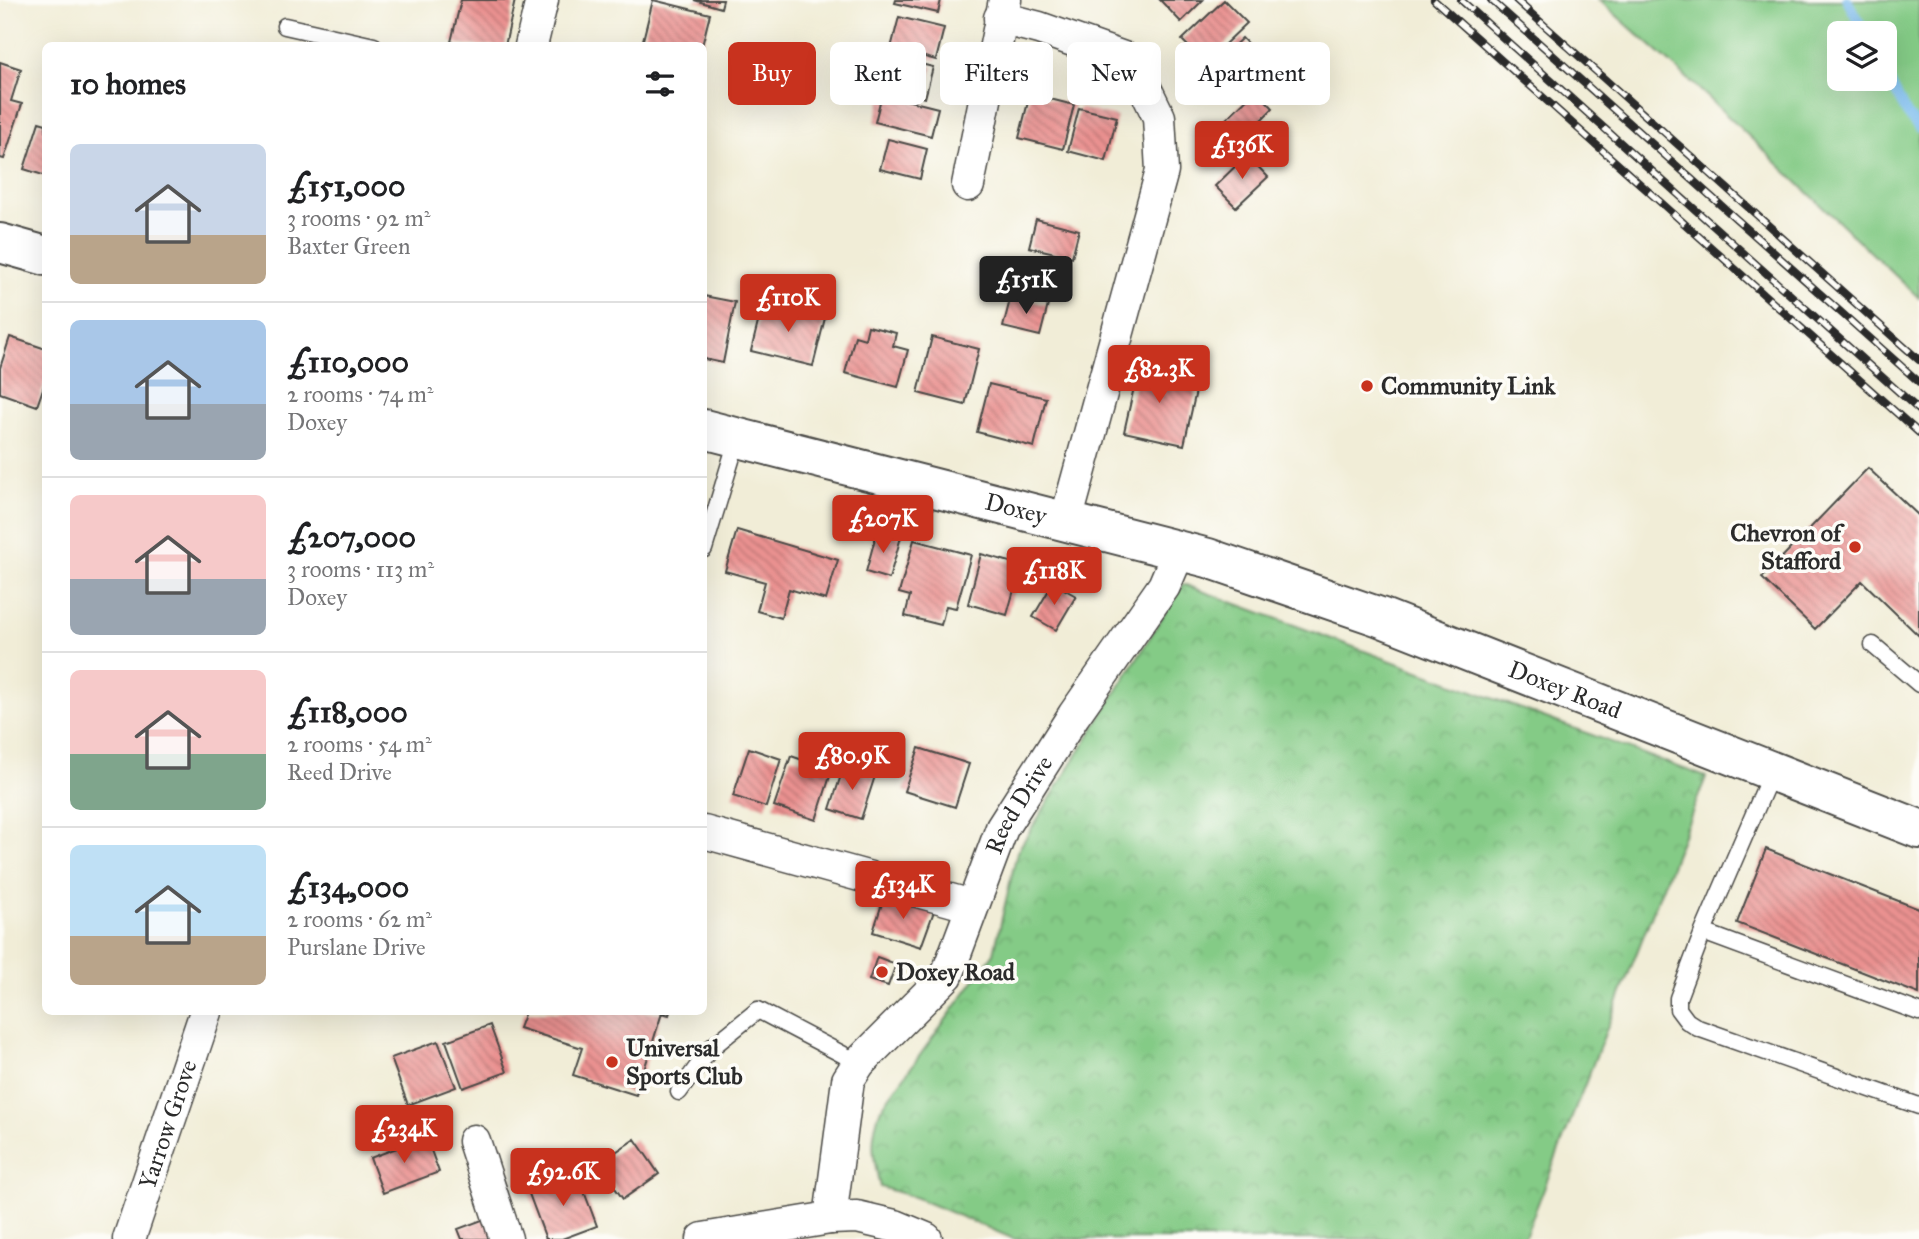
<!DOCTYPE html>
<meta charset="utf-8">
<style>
body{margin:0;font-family:"IM FELL Great Primer",serif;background:#f2f2f2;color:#202124;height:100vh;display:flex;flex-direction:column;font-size:26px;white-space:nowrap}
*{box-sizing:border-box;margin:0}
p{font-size:23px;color:#757577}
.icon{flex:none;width:38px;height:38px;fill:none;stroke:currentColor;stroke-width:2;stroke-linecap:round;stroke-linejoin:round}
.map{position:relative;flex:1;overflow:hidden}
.sheet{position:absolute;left:42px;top:42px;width:665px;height:973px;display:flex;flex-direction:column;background:#fff;border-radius:10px;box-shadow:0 7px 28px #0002}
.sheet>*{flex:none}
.guide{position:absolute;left:728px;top:42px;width:665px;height:63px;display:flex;gap:14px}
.tools{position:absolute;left:1827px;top:21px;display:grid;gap:14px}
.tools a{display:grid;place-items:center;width:70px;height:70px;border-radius:10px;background:#fff;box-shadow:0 7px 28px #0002;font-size:35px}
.price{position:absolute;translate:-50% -60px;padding:0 16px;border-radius:7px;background:#c8321e;color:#fff;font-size:23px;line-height:46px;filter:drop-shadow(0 2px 4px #0008)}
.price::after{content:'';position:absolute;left:50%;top:42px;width:21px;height:16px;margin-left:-10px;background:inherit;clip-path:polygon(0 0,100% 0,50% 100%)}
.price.current{background:#222;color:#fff}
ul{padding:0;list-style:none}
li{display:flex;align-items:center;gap:21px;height:175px;padding:0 28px}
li+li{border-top:2px solid #e0e0e0}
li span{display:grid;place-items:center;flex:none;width:196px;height:140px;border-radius:10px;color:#555}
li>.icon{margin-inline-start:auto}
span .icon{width:84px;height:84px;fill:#fffc;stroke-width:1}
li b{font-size:30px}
h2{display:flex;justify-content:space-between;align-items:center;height:84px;padding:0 28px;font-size:30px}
.tag{padding:0 24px;border-radius:10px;background:#fff;box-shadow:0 7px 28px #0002;font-size:24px;line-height:63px}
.tag.current{background:#c8321e;color:#fff}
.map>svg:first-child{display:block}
</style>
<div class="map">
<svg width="1919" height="1239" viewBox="0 0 1919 1239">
<defs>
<pattern id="park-crowns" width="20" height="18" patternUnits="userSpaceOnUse" patternTransform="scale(1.75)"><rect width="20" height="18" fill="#84cb86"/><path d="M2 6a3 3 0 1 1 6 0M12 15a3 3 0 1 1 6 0" fill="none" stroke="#72ae74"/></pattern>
<pattern id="building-back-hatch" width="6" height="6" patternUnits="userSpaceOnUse" patternTransform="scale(1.75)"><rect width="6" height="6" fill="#ea9190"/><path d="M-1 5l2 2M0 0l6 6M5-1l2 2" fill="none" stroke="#be7776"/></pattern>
</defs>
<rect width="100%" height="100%" fill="#fdfcf7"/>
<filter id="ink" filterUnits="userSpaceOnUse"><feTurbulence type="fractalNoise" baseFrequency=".0143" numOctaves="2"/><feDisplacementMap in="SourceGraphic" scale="14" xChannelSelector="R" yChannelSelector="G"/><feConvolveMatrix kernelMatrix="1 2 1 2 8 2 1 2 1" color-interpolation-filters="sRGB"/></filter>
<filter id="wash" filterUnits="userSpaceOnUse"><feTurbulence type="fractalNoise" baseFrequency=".00686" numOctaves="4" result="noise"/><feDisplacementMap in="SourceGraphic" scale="28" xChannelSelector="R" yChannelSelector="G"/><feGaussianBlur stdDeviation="1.57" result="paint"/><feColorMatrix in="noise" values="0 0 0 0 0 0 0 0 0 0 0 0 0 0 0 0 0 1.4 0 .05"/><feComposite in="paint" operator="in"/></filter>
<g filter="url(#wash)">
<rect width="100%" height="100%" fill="#f1edd7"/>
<path fill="#84cb86" stroke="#587b58" stroke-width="2" fill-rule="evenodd" d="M1599 0H1919V298L1695 85ZM1839 33H1885V79H1839Z"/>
<path fill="url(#park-crowns)" stroke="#587b58" stroke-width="2" d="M1183 584 1706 777 1524 1239H1014L914 1197 880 1187C873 1157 869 1138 881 1109L994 953 1017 852Z"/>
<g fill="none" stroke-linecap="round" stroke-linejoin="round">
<path stroke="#79bbee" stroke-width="10" d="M1847 0 1865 33
M1885 72 1907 114 1919 128"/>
</g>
<g id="blocks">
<path fill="url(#building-back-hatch)" d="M461 0H515L505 46H466L451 42Z
M653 0 710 14 702 46 642 44Z
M694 0H723L721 8Z
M896 0H941L938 13 895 3Z
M1160 0H1203L1181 22Z
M1224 0 1247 23 1205 63 1182 40Z
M899 17 944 28 936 60 891 48Z
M1242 38 1262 59 1225 95 1205 73Z
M892 57 933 67 925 98 884 88Z
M0 62 21 69 11 101 22 104 4 159 0 158Z
M1256 90 1273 108 1238 143 1220 125Z
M882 94 938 108 931 136 875 122Z
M1030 94 1074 105 1063 149 1019 138Z
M1079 108 1117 117 1106 161 1068 151Z
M39 122 46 124V176L24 169Z
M888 139 927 149 920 179 880 169Z
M1247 155 1268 177 1236 207 1215 186Z
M1036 219 1079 230 1072 257 1029 247Z
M704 296 735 302 723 363 704 359Z
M1011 296 1048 305 1040 336 1003 327Z
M763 302 825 318 813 366 751 351Z
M868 326 896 333 893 346 908 350 898 387 845 373 855 336 865 339Z
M10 337 46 349V380L37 406 0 393V368Z
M932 337 979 349 965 405 918 393Z
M1141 356 1167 361 1162 384 1196 391 1184 445 1124 432Z
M989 384 1046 398 1034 447 977 432Z
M1868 468 1919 516V636L1862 581 1815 629 1762 578Z
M737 530 838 560 826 600 789 589 781 618 757 611 765 582 725 571Z
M877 531 901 537 889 579 866 572Z
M914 540 971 555 956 608 946 606 941 625 905 616 910 596 899 593Z
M981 554 1021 565 1007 615 968 604Z
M1053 583 1076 596 1056 630 1033 617Z
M749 748 781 759 766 807 733 796Z
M919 748 969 764 955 807 904 791Z
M791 756 832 770 816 820 774 806Z
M844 766 875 776 861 819 830 809Z
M1766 849 1919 909V994L1737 923Z
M885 894 934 911 921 947 873 932Z
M877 957 896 964 888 986 869 980Z
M525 1012H670L669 1015 662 1013 636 1095 573 1075 582 1048 519 1028Z
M490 1025 507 1072 463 1088 446 1041Z
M438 1041 456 1087 408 1105 391 1058Z
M426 1137 439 1172 383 1193 370 1158Z
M635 1139 659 1174 623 1199 598 1164Z
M577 1173 597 1226 562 1239H546L528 1191Z
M490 1217 498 1239H462L458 1229Z"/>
</g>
</g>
<g filter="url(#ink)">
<use href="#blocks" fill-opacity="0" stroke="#494845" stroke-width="2"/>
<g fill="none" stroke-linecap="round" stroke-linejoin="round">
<defs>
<path id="service" d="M285 26 374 46
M704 549 738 437
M1873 645 1919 684
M1772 772 1703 932 1919 1012
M1703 932 1678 998V1009L1687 1021 1698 1028 1919 1106
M679 1092 711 1048 758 1010 859 1063"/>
<g id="minor">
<path d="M1000 18 1039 28 1132 61 1159 117 1162 171 1066 521"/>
<path d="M531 46 542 0"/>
<path d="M968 185 1005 0"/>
<path d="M704 832 972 906"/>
<path d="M474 1141 506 1239"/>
<path id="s1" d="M830 1218 848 1080 859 1063 947 975 1002 828 1074 715 1164 586 1179 551"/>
<path id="s2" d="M129 1239 206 1012"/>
<path d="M703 1239 830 1218 857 1217 895 1226 926 1239"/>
</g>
<g id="tertiary">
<path d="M0 243 46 256"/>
<path id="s3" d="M704 429 1208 558 1380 617 1919 829"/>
</g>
</defs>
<use href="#service" stroke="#494845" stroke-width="19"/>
<use href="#minor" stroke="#494845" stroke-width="35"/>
<use href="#tertiary" stroke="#494845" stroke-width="42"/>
<use href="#service" stroke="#fff" stroke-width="16"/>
<use href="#minor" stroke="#fff" stroke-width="32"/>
<use href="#tertiary" stroke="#fff" stroke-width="38"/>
<defs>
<path id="rail" d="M1434 0 1919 433
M1461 0 1919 410
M1491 0 1919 382
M1516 0 1919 360"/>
</defs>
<use href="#rail" stroke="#2b2b2b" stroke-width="8"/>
<use href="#rail" stroke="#fdfcf7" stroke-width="5" stroke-dasharray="16" stroke-linecap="butt"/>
</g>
</g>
<g fill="#c8321e" stroke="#fdfcf7" stroke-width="2.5">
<circle cx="1367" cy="386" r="7"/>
<circle cx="1855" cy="547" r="7"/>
<circle cx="882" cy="972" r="7"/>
<circle cx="612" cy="1062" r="7"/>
</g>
<g text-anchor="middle" stroke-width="7" stroke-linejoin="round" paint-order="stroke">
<g font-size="24" font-weight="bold" fill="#2b2b2b" stroke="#fdfcf7" text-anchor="start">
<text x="1381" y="394">Community Link</text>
<text x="1841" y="541" text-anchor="end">Chevron of<tspan x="1841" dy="28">Stafford</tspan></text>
<text x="896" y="980">Doxey Road</text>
<text x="626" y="1056">Universal<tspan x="626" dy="28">Sports Club</tspan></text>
</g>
<g font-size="24" fill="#2b2b2b" stroke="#fdfcf7">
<text dy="8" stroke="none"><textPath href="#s3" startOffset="322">Doxey</textPath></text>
<text dy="8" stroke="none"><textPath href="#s3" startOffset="901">Doxey Road</textPath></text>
<text dy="8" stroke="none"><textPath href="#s1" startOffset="469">Reed Drive</textPath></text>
<text dy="8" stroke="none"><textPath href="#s2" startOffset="121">Yarrow Grove</textPath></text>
</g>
</g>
</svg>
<div class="tools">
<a><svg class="icon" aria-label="layers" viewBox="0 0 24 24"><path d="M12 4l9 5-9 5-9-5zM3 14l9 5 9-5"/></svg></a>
</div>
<b class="price" style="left:1242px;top:181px">£136K</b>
<b class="price current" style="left:1026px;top:316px">£151K</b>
<b class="price" style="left:788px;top:334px">£110K</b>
<b class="price" style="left:1159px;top:405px">£82.3K</b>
<b class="price" style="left:883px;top:555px">£207K</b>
<b class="price" style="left:1054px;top:607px">£118K</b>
<b class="price" style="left:852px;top:792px">£80.9K</b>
<b class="price" style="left:903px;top:921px">£134K</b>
<b class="price" style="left:404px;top:1165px">£234K</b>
<b class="price" style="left:563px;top:1208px">£92.6K</b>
<div class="guide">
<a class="tag current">Buy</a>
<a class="tag">Rent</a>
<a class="tag">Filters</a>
<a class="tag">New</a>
<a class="tag">Apartment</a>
</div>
<section class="sheet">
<h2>10 homes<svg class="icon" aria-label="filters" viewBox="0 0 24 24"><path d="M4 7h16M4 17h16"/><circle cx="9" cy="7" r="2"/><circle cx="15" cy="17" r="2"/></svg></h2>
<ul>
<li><span style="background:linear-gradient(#c9d6e8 65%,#b9a48a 0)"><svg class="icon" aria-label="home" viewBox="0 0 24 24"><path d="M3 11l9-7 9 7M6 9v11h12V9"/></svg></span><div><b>£151,000</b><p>3 rooms · 92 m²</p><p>Baxter Green</p></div></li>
<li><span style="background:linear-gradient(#a9c7e8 60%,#9aa5b1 0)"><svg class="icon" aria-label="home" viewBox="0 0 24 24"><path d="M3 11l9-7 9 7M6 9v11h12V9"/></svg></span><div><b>£110,000</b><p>2 rooms · 74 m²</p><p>Doxey</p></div></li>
<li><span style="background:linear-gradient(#f6c9c9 60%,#9aa5b1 0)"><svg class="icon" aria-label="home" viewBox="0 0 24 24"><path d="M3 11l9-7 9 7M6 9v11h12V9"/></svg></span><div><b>£207,000</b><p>3 rooms · 113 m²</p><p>Doxey</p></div></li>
<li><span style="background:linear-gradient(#f6c9c9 60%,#7fa58c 0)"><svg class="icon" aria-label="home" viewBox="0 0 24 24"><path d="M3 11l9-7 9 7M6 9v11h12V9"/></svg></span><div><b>£118,000</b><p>2 rooms · 54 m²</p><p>Reed Drive</p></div></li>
<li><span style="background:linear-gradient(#bfe0f5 65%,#b9a48a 0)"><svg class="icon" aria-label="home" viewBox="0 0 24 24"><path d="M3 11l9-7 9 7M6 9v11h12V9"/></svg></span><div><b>£134,000</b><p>2 rooms · 62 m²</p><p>Purslane Drive</p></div></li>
</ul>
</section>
</div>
